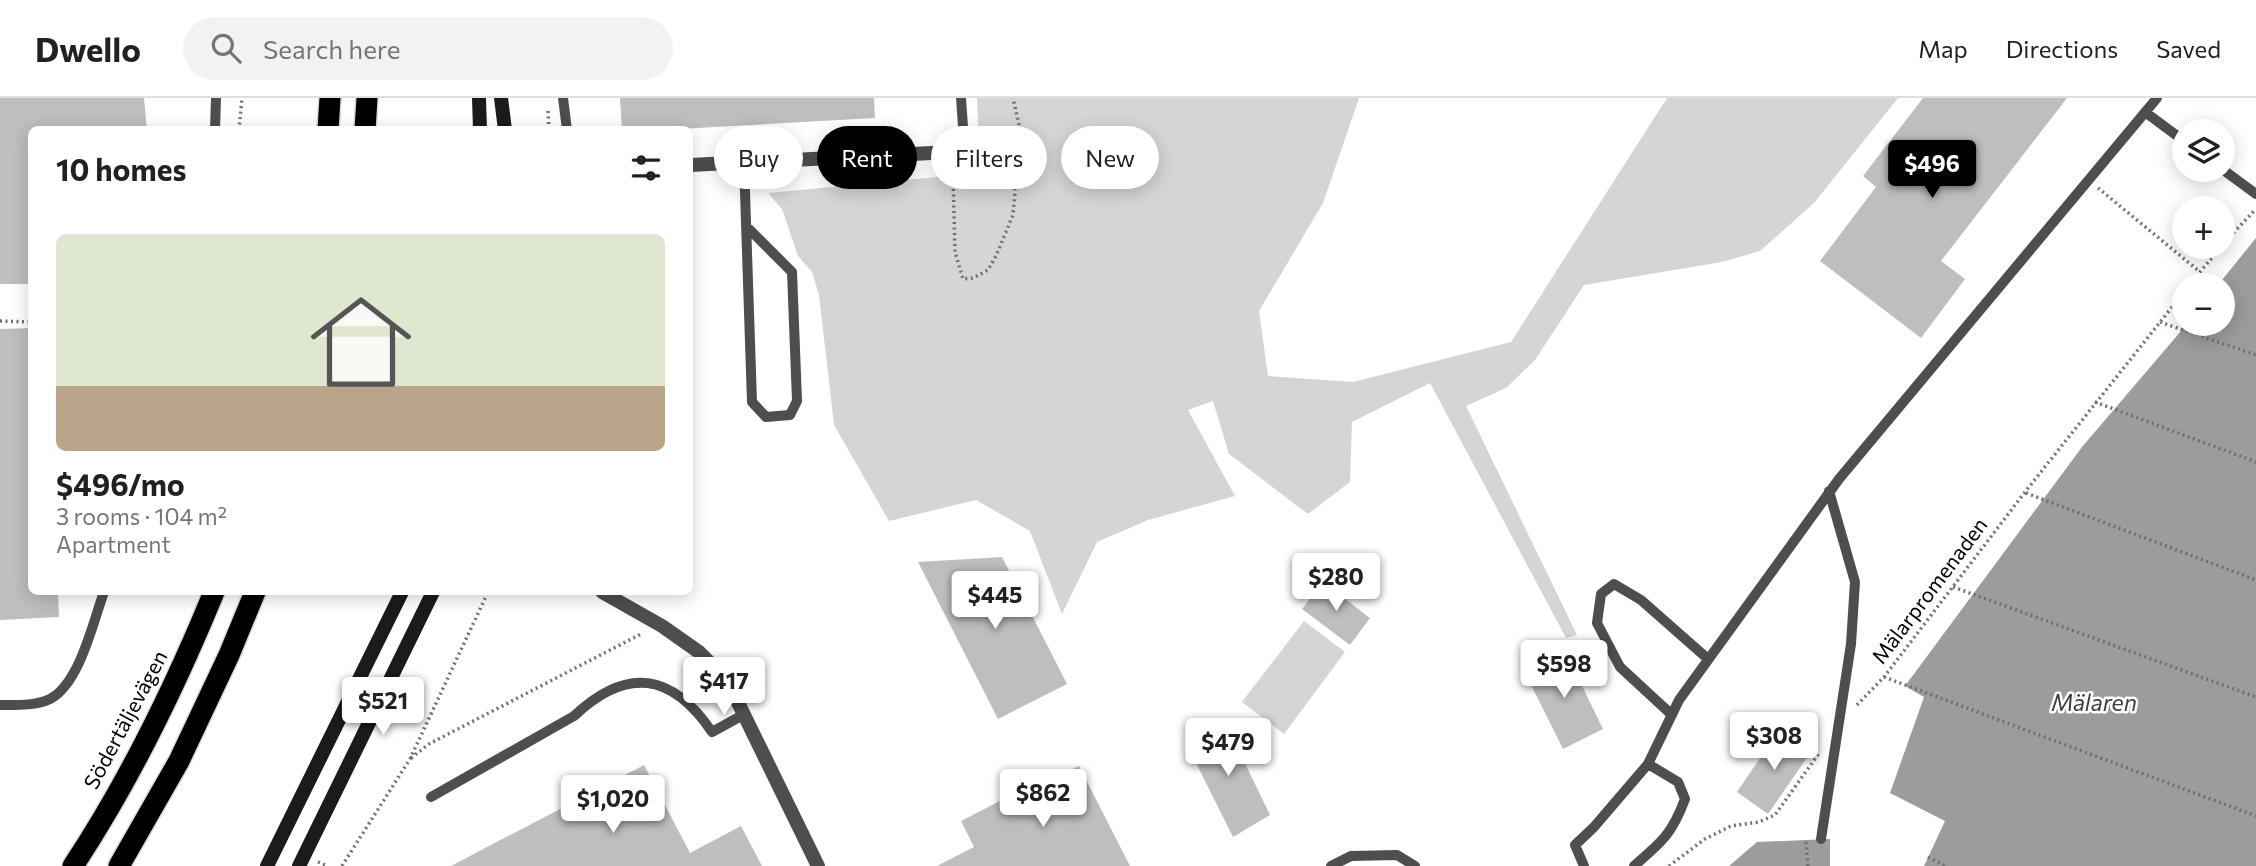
<!DOCTYPE html>
<meta charset="utf-8">
<style>
body{margin:0;font-family:Commissioner,sans-serif;background:#f2f2f2;color:#202124;height:100vh;display:flex;flex-direction:column;font-size:26px;white-space:nowrap}
*{box-sizing:border-box;margin:0}
p{font-size:23px;color:#757577}
.icon{flex:none;width:38px;height:38px;fill:none;stroke:currentColor;stroke-width:2;stroke-linecap:round;stroke-linejoin:round}
.map{position:relative;flex:1;overflow:hidden}
.drawer{position:absolute;left:28px;top:28px;width:665px;height:469px;display:flex;flex-direction:column;background:#fff;border-radius:10px;box-shadow:0 4px 18px #0003}
.drawer>*{flex:none}
.guide{position:absolute;left:714px;top:28px;width:665px;height:63px;display:flex;gap:14px}
.tools{position:absolute;left:2172px;top:21px;display:grid;gap:14px}
.tools a{display:grid;place-items:center;width:63px;height:63px;border-radius:50%;background:#fff;box-shadow:0 4px 18px #0003;font-size:35px}
.price{position:absolute;translate:-50% -60px;padding:0 16px;border-radius:7px;background:#fff;color:#222;font-size:23px;line-height:46px;filter:drop-shadow(0 2px 4px #0008)}
.price::after{content:'';position:absolute;left:50%;top:42px;width:21px;height:16px;margin-left:-10px;background:inherit;clip-path:polygon(0 0,100% 0,50% 100%)}
.price.active{background:#000;color:#fff}
ul{padding:0;list-style:none}
li{display:grid;align-content:center;gap:14px;height:371px;padding:0 28px}
li span{display:grid;place-items:center;height:217px;border-radius:10px;color:#555}
li>.icon{margin-inline-start:auto}
span .icon{width:126px;height:126px;fill:#fffc;stroke-width:1}
li b{font-size:30px}
h2{display:flex;justify-content:space-between;align-items:center;height:84px;padding:0 28px;font-size:30px}
.tag{padding:0 24px;border-radius:32px;background:#fff;box-shadow:0 4px 18px #0003;font-size:24px;line-height:63px}
.tag.active{background:#000;color:#fff}
header{display:flex;align-items:center;gap:42px;box-sizing:border-box;height:98px;padding:0 35px;background:#fff;border-bottom:2px solid #e0e0e0}
header strong{font-size:33px}
nav{display:flex;gap:38px;margin-inline-start:auto;font-size:24px}
.search{width:490px;height:63px;background:#f2f2f2;display:flex;align-items:center;gap:18px;box-sizing:border-box;padding:0 24px;border-radius:38px;color:#757577;font-size:26px}
.map>svg:first-child{display:block}
</style>
<header>
<strong>Dwello</strong>
<div class="search"><svg class="icon" aria-label="search" viewBox="0 0 24 24"><circle cx="10" cy="10" r="6"/><path d="M15 15l6 6"/></svg>Search here</div>
<nav><a>Map</a><a>Directions</a><a>Saved</a></nav>
</header>
<div class="map">
<svg width="2256" height="768" viewBox="0 0 2256 768">
<rect width="100%" height="100%" fill="#fff"/>
<path fill="#d5d5d5" d="M977 0H1359L1323 105 1259 213 1268 278 1353 284 1511 244 1667 0H1898L1814 105 1760 153 1722 164 1584 187 1535 262 1506 290 1466 308 1577 537 1566 540 1430 285 1352 324 1350 384 1308 416 1229 356 1213 303 1188 312 1235 398 1148 422 1097 444 1062 516 1030 433 976 402 889 423 834 327 819 197 812 174 798 158 782 111 768 95 980 75Z
M1304 523 1345 554 1284 636 1242 604Z"/>
<path fill="#9c9c9c" d="M2256 140V768H1924L1945 723 1890 695 1924 599 1905 588 2082 349 2187 226H2222V187H2218Z
M1830 741V768H1729L1757 744Z"/>
<path fill="#bebebe" d="M0 0H144L147 32H32V186H0Z
M620 0H874L875 20 662 32H622Z
M1923 0H2067L1941 163 1965 181 1921 240 1820 163 1876 89 1863 78Z
M32 230V494H58L59 519 0 522V231Z
M1002 459 1067 586 998 621 918 464Z
M1323 484 1370 520 1350 547 1302 511Z
M1565 553 1603 631 1563 651 1524 573Z
M1224 622 1270 717 1233 739 1185 643Z
M1779 632 1811 654 1768 716 1737 694Z
M644 667 690 755 741 728 762 768H451Z
M1079 668 1130 768H937L974 749 961 723 1045 680 1047 684Z"/>
<g fill="none" stroke-linecap="round" stroke-linejoin="round">
<defs>
<path id="highway" d="M328 32 330 0
M365 32 367 0
M73 768C130 682 175 589 214 494
M119 768 179 663 229 557 255 494"/>
</defs>
<use href="#highway" stroke="#dbdbdb" stroke-width="24"/>
<path stroke="#707070" stroke-width="3.5" stroke-dasharray="2 3.5" stroke-linecap="butt" d="M548 13 549 32
M239 32 242 0
M959 71 953 79 955 154 963 181 973 180 988 172 996 158 1013 117 1015 94 1014 63 1020 31 1013 0
M2098 90 2200 174
M2222 147 2256 111
M2189 187 2221 149
M0 223 32 224
M2160 224 2256 257
M2095 304 2256 364
M2026 395 2256 482
M1953 489 2256 599
M1884 579 2256 718
M1857 607 1884 579 2025 394 2184 194
M411 660 429 646 641 536
M1806 744 1808 768
M1928 759 1946 768
M318 764 328 768
M342 768 410 661 488 494
M1669 768 1705 741 1731 728 1759 724 1775 717 1820 654"/>
<path stroke="#4e4e4e" stroke-width="10" d="M563 0 567 32
M961 0 964 43 972 53
M2145 14 2184 43
M215 32 216 0
M744 64 752 304 766 319 790 317 797 303 792 174 746 128
M2222 71 2256 96
M0 607C15 607 36 608 50 601 80 585 93 524 104 494
M1672 617 1620 569 1597 525 1601 496 1614 486 1641 502 1708 561
M431 699 574 618C627 568 672 575 712 634L743 617
M1821 741 1851 546 1855 484 1829 393
M1331 768 1351 758 1397 757 1415 768
M1584 768 1575 747 1594 729 1648 666 1679 602 1839 381 2157 0
M1634 768C1662 744 1672 736 1685 701L1678 684 1648 666"/>
<path stroke="#4e4e4e" stroke-width="14" d="M690 67 972 53
M602 494 662 528 699 554 727 582 818 768"/>
<path stroke="#1b1b1b" stroke-width="14" d="M479 0 480 32
M501 0 505 32
M267 768 402 494
M299 768 433 494"/>
<use href="#highway" stroke="#000" stroke-width="21"/>
</g>
<g text-anchor="middle" stroke-width="5" stroke-linejoin="round" paint-order="stroke">
<g font-size="21" fill="#000" stroke="#fff">
<text transform="translate(1930 493) rotate(-53)" y="7">Mälarpromenaden</text>
<text transform="translate(126 622) rotate(-62)" y="7">Södertäljevägen</text>
</g>
<g font-size="23" font-style="italic" fill="#3d3d3d" stroke="#fff">
<text x="2094" y="613">Mälaren</text>
</g>
</g>
</svg>
<div class="tools">
<a><svg class="icon" aria-label="layers" viewBox="0 0 24 24"><path d="M12 4l9 5-9 5-9-5zM3 14l9 5 9-5"/></svg></a>
<a>+</a>
<a>−</a>
</div>
<b class="price active" style="left:1932px;top:102px">$496</b>
<b class="price" style="left:1336px;top:515px">$280</b>
<b class="price" style="left:995px;top:533px">$445</b>
<b class="price" style="left:1564px;top:602px">$598</b>
<b class="price" style="left:724px;top:619px">$417</b>
<b class="price" style="left:383px;top:639px">$521</b>
<b class="price" style="left:1774px;top:674px">$308</b>
<b class="price" style="left:1228px;top:680px">$479</b>
<b class="price" style="left:1043px;top:731px">$862</b>
<b class="price" style="left:613px;top:737px">$1,020</b>
<div class="guide">
<a class="tag">Buy</a>
<a class="tag active">Rent</a>
<a class="tag">Filters</a>
<a class="tag">New</a>
</div>
<section class="drawer">
<h2>10 homes<svg class="icon" aria-label="filters" viewBox="0 0 24 24"><path d="M4 7h16M4 17h16"/><circle cx="9" cy="7" r="2"/><circle cx="15" cy="17" r="2"/></svg></h2>
<ul>
<li><span style="background:linear-gradient(#dfe7d0 70%,#b9a48a 0)"><svg class="icon" aria-label="home" viewBox="0 0 24 24"><path d="M3 11l9-7 9 7M6 9v11h12V9"/></svg></span><div><b>$496/mo</b><p>3 rooms · 104 m²</p><p>Apartment</p></div></li>
</ul>
</section>
</div>
